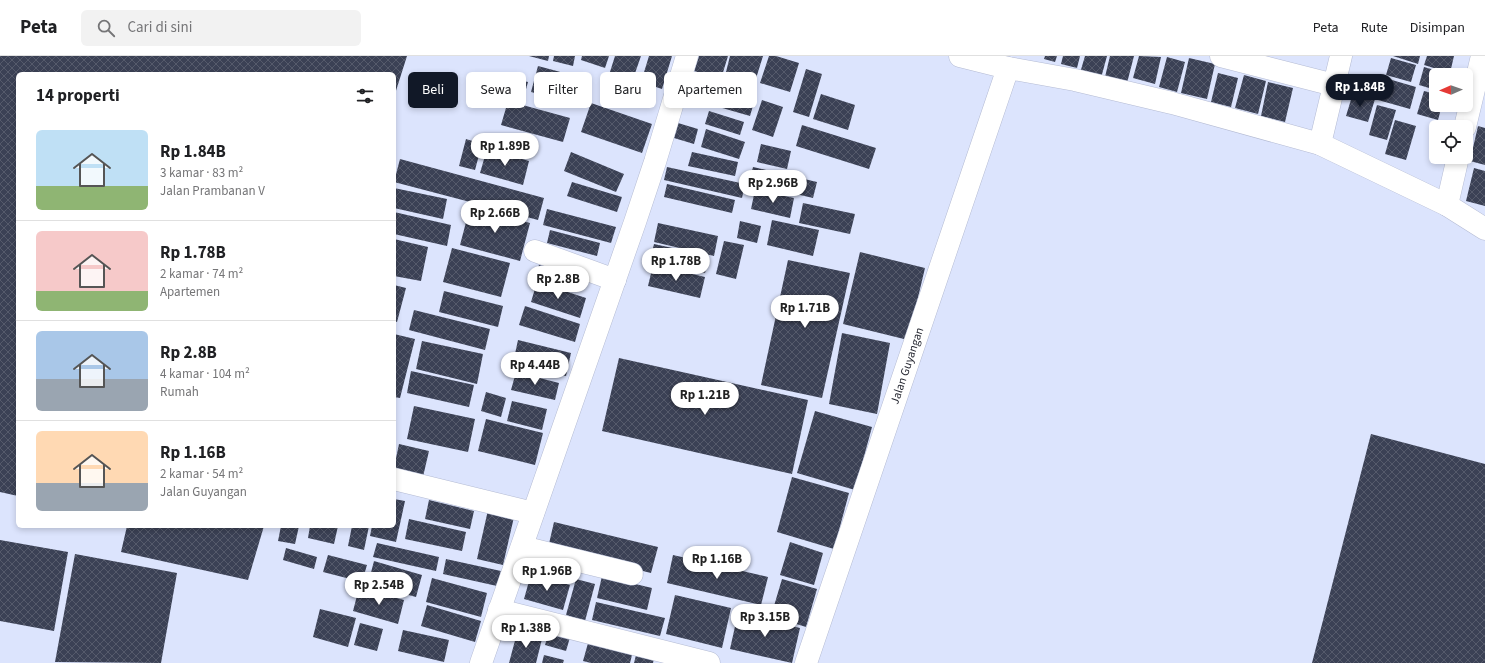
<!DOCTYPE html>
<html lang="id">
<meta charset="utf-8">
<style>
body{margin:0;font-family:"Source Sans 3",sans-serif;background:#f2f2f2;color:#202124;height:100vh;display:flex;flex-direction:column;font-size:15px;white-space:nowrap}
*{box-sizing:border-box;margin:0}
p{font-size:13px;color:#757577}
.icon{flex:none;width:22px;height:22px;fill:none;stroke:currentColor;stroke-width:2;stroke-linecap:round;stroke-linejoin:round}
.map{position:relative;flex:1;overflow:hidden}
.details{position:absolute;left:16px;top:16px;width:380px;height:456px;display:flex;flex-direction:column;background:#fff;border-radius:6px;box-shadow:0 2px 6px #0003}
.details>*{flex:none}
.banner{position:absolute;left:408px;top:16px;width:380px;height:36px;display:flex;gap:8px}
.needle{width:26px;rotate:268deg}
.controls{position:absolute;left:1429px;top:12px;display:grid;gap:8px}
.controls a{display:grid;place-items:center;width:44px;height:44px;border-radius:6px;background:#fff;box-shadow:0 2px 6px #0003;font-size:20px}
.price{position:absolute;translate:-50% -34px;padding:0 9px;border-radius:14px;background:#fff;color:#222;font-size:13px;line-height:26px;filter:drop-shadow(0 1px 2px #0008)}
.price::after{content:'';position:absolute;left:50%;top:24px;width:12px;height:9px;margin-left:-6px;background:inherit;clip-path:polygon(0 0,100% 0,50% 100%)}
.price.on{background:#111827;color:#fff}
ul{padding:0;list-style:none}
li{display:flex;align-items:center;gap:12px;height:100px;padding:0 20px}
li+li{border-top:1px solid #e0e0e0}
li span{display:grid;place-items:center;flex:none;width:112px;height:80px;border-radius:6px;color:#555}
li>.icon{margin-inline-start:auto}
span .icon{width:48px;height:48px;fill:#fffc;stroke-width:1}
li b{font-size:17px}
h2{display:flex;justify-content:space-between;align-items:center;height:48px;padding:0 20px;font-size:17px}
.chip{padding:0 14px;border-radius:6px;background:#fff;box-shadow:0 2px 6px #0003;font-size:14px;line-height:36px}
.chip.on{background:#111827;color:#fff}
header{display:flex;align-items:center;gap:24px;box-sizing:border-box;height:56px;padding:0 20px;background:#fff;border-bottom:1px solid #e0e0e0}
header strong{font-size:19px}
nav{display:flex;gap:22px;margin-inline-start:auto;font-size:14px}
.search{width:280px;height:36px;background:#f2f2f2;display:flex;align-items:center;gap:10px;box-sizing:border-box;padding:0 14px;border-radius:6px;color:#757577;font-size:15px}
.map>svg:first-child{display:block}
</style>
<header>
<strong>Peta</strong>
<div class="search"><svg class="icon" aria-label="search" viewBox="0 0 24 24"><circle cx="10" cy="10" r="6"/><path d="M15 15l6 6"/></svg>Cari di sini</div>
<nav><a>Peta</a><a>Rute</a><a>Disimpan</a></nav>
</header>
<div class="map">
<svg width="1485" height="607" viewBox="0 0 1485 607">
<defs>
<pattern id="building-cross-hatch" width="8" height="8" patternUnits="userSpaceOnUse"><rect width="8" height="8" fill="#3b4155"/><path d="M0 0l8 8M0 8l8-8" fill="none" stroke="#555a6b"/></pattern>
</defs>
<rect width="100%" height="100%" fill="#dce4fd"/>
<path fill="url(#building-cross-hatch)" d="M0 0H407L394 41V18H18V440L0 436Z
M529 0H549L548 5Z
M554 0H575L573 10 553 5Z
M582 0H609L605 12 581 4Z
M615 0H641L632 26 609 19Z
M649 0H672L662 33 641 26Z
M699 0H728L721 23 694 15Z
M730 0H763L754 29 725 20Z
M769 0H776L799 7 790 36 760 27Z
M1045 0H1057L1055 6 1044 3Z
M1063 0H1080L1077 12 1061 8Z
M1085 0H1107L1101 22 1080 17Z
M1110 0H1134L1127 27 1105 21Z
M1139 0 1161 1 1155 28 1133 22Z
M1393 0H1420L1418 8Z
M1427 0H1454L1450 17 1424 9Z
M1167 1 1185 6 1177 36 1159 31Z
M1189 2 1215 8 1207 43 1181 37Z
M1391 2 1416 9 1411 26 1386 19Z
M538 10 583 22 576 48 531 36Z
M1424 11 1452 19H1436V34L1419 29Z
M806 13 822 18 809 61 793 56Z
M1218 17 1238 22 1231 51 1211 46Z
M1244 19 1266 25 1258 58 1235 52Z
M509 21 528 26 523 44 504 39Z
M1385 22 1416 31 1410 53 1378 44Z
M1268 26 1293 32 1285 66 1261 60Z
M709 29 755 43 750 60 705 47Z
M1424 35 1436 38V49H1442L1438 64 1417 58Z
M1353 37 1375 43 1368 66 1346 60Z
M821 38 855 49 848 74 813 63Z
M762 44 783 51 773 81 752 74Z
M508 45 570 62 563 86 501 69Z
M591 47 652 68 642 97 581 76Z
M1377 49 1396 54 1387 84 1369 79Z
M709 55 744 66 740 79 705 68Z
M1395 64 1416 70 1406 104 1385 98Z
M678 67 698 73 694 88 674 82Z
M802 69 876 92 869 113 796 90Z
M1478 70 1485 72V109L1470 105Z
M706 73 745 86 739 103 701 91Z
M466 83 482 88 475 114 459 110Z
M761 88 791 95 787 113 757 106Z
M487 93 529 105 523 129 480 117Z
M571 96 624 118 616 136 564 115Z
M692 96 738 106 735 120 688 110Z
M400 103 544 142 538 164 394 126Z
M667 111 745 128 742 142 664 124Z
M753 111 817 126 813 142 749 127Z
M1474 112 1485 115V150L1466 145Z
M572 126 622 141 617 156 567 140Z
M667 128 735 144 732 157 664 141Z
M394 132 447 143 443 163 394 152Z
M755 134 794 142 790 162 751 153Z
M803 147 855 158 850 178 799 167Z
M470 151 530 167 520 205 460 189Z
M547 153 616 171 611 187 543 169Z
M394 156 451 169 447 190 394 178Z
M772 164 819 174 813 200 767 189Z
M740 165 761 170 757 187 737 182Z
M658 167 718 180 714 200 654 186Z
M550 174 600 187 597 200 547 187Z
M394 183 428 191 421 225 394 220Z
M724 185 744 189 736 223 716 218Z
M654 188 709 200 705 217 650 204Z
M452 192 510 207 501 241 443 226Z
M860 196 925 212 908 284 843 268Z
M788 204 850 217 822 342 761 329Z
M539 209 578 221 574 232 535 220Z
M653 209 705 221 700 242 648 230Z
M537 226 586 242 580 262 531 246Z
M394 229 406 232 397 266 394 265Z
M444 235 503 250 498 271 439 256Z
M525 250 580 268 575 286 519 269Z
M414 254 490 273 485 294 409 274Z
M842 277 890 287 877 358 829 348Z
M394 278 415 283 400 342 394 341Z
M518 284 571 297 566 320 513 307Z
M422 285 483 298 477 328 416 313Z
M619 302 808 344 792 418 602 375Z
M411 315 474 329 469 351 407 337Z
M516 316 559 327 555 344 511 334Z
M486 336 506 342 501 361 481 355Z
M512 345 547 353 542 374 507 365Z
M414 350 475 363 468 396 407 383Z
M815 355 872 371 855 434 797 417Z
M486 363 543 377 535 409 478 395Z
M1371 378 1485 408V607H1312Z
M399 388 429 395 422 425 394 418V412Z
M792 421 849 437 834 493 777 476Z
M394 443 405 445 396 486 370 480 372 470H394Z
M429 444 474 455 470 473 425 463Z
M488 454 514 461 503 509 477 503Z
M409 463 466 476 462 495 405 483Z
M554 466 658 491 651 517 548 492Z
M127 470H264L248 524 121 496Z
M281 470H299L295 488 278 485Z
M310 470H338L334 488 308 482Z
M352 470H369L364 494 348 490Z
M0 484 68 496 54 575 0 565Z
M790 486 823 497 814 529 780 519Z
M377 487 439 501 436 515 373 501Z
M286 492 317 501 314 513 283 504Z
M75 498 177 517 161 607 55 606Z
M328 499 367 509 362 526 323 516Z
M673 499 768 521 761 549 667 527Z
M446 503 501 515 497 530 443 518Z
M374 505 422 519 416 541 368 528Z
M531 518 570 529 563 554 524 543Z
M602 520 652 532 647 554 597 542Z
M432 522 487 537 481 561 426 546Z
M576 523 595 528 585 565 566 559Z
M782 523 817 533 806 571 771 560Z
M359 532 404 544 398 568 353 555Z
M675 539 731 552 722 592 666 578Z
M596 546 665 562 660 580 592 564Z
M427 549 481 565 475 586 421 570Z
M320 553 356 562 348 591 313 581Z
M738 557 800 572 792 607 730 593Z
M360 567 383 573 377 595 354 589Z
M550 573 571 578 566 595 545 589Z
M403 574 449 584 444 606 398 595Z
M517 577 542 583 536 607H509Z
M590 580 634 591 630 607H591L583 605Z
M637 595 655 599 653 607H634Z
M544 599 564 604 563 607H542Z"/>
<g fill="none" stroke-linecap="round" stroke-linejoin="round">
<defs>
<g id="minor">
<path d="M960 0 1008 12 1075 24 1172 47 1320 88"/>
<path d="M1221 0 1334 29"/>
<path d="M1341 0 1320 88 1447 149 1485 173"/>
<path d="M1465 71 1482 0"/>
<path d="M1447 149 1458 101"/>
<path d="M535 195 615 224"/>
<path d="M394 423 533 457"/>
<path d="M522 491 632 518"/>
<path d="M499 554 709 607"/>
<path d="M481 607 635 166 655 106 687 0"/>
<path id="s1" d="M806 607 1008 12"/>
</g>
</defs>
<use href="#minor" stroke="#b4bbd3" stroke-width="23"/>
<use href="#minor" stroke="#fff" stroke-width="22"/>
</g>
<g text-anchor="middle" stroke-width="4" stroke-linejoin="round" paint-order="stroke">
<g font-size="12" fill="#252731" stroke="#dce4fd">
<text dy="4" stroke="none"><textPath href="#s1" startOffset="314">Jalan Guyangan</textPath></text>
</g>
</g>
</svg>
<div class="controls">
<a><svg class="needle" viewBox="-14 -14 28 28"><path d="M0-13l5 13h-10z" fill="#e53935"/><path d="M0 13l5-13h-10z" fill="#757577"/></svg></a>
<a><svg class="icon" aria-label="locate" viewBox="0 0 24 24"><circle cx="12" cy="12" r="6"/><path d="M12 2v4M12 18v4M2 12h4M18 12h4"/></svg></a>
</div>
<b class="price on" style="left:1360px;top:52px">Rp 1.84B</b>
<b class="price" style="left:505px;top:111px">Rp 1.89B</b>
<b class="price" style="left:773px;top:148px">Rp 2.96B</b>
<b class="price" style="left:495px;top:178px">Rp 2.66B</b>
<b class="price" style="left:676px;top:226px">Rp 1.78B</b>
<b class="price" style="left:558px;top:244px">Rp 2.8B</b>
<b class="price" style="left:805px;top:273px">Rp 1.71B</b>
<b class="price" style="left:535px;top:330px">Rp 4.44B</b>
<b class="price" style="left:705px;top:360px">Rp 1.21B</b>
<b class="price" style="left:717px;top:524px">Rp 1.16B</b>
<b class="price" style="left:547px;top:536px">Rp 1.96B</b>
<b class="price" style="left:379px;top:550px">Rp 2.54B</b>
<b class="price" style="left:765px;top:582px">Rp 3.15B</b>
<b class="price" style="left:526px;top:593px">Rp 1.38B</b>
<div class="banner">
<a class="chip on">Beli</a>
<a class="chip">Sewa</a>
<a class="chip">Filter</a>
<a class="chip">Baru</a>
<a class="chip">Apartemen</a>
</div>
<section class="details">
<h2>14 properti<svg class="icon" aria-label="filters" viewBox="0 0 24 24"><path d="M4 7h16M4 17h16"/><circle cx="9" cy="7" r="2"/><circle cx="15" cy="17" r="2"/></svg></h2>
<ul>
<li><span style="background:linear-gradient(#bfe0f5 70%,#8fb573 0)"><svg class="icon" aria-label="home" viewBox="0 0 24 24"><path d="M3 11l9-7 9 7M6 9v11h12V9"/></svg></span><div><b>Rp 1.84B</b><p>3 kamar · 83 m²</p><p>Jalan Prambanan V</p></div></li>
<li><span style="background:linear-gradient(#f6c9c9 75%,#8fb573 0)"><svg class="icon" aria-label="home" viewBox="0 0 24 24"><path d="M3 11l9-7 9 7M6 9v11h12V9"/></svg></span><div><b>Rp 1.78B</b><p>2 kamar · 74 m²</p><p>Apartemen</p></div></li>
<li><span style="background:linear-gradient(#a9c7e8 60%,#9aa5b1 0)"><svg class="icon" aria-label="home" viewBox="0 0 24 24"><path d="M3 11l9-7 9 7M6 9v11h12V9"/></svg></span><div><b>Rp 2.8B</b><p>4 kamar · 104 m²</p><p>Rumah</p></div></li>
<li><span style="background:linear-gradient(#ffd9b3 65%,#9aa5b1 0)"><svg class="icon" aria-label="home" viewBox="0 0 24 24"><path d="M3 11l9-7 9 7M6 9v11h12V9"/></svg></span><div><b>Rp 1.16B</b><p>2 kamar · 54 m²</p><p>Jalan Guyangan</p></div></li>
</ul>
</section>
</div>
